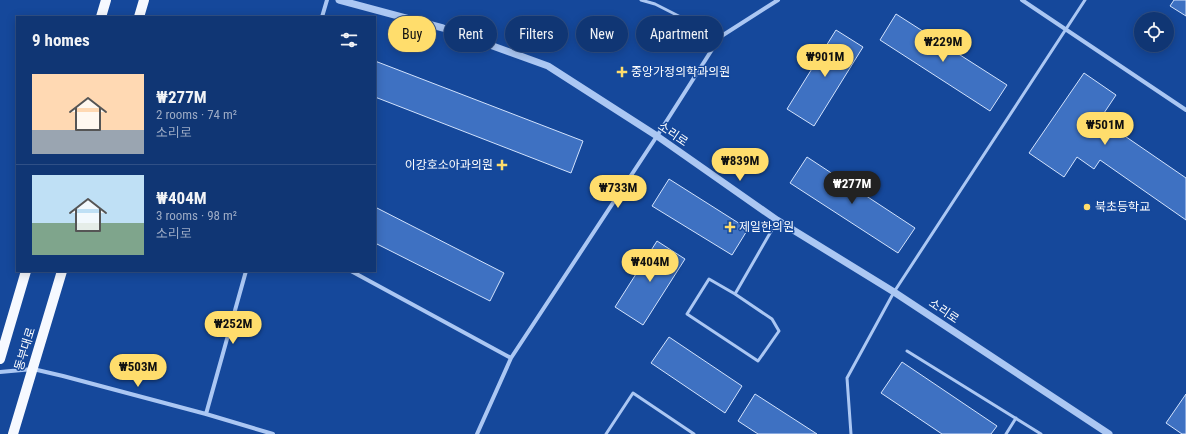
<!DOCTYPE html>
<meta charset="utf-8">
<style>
body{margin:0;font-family:"Roboto Condensed","Noto Sans KR",sans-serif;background:#1e417c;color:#f1f3f6;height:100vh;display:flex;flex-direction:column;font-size:15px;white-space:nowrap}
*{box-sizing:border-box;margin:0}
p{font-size:13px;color:#9cabc5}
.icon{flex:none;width:22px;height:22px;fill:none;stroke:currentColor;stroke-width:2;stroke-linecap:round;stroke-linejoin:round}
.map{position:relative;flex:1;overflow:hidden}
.panel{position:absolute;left:16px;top:16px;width:360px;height:256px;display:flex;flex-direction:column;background:#103674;border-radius:0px;box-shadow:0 2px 10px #0003,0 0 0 1px #305086}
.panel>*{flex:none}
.top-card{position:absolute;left:388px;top:16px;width:380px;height:36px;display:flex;gap:8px}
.tools{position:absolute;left:1134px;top:12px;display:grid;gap:8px}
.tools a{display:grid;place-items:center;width:40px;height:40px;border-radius:50%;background:#103674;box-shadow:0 2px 10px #0003,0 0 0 1px #305086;font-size:20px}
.price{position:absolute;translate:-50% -34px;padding:0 9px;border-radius:14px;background:#ffdd6c;color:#111;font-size:13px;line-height:26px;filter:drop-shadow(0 1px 2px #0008)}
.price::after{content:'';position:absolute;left:50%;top:24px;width:12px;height:9px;margin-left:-6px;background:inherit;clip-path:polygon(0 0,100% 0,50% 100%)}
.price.on{background:#222;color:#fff}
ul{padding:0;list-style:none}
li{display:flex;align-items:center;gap:12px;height:100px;padding:0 16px}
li+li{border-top:1px solid #305086}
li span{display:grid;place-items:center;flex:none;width:112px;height:80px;border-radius:0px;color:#555}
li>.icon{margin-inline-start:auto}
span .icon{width:48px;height:48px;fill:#fffc;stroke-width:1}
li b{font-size:17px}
h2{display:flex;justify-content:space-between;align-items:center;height:48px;padding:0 16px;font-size:17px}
.chip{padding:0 14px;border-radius:18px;background:#103674;box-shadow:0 2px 10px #0003,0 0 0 1px #305086;font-size:14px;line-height:36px}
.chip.on{background:#ffdd6c;color:#111}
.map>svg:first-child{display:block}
</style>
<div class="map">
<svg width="1186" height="434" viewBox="0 0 1186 434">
<rect width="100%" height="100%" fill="#15489b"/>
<path fill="#3e71c2" stroke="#d3e3fd" d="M1174 0H1186V16L1170 6Z
M896 14 1007 85 990 111 880 40Z
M836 30 863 47 814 126 787 109Z
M375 61 583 141 571 173 375 97Z
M1084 73 1116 95 1100 119 1186 178V220L1100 160 1094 169 1077 157 1064 177 1029 153Z
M807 157 915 228 898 253 790 183Z
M669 179 748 229 732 255 652 206Z
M375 207 504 273 490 301 375 243Z
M657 241 685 259 643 325 615 307Z
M669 337 742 386 725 413 651 363Z
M902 362 997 426 991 434H942L881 393Z
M755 394 817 434H758L738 421Z
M1186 394V434H1182L1166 423Z"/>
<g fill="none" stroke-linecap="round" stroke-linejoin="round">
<path stroke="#abc7f3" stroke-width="3" d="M641 0 655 4 720 37
M709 279 735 294 772 319 779 331 758 361 687 314Z
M735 294 777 221
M907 351 1041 434
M606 434 633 393 694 434
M851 434 847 378 894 292 1085 0
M1006 434 1016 418"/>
<path stroke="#abc7f3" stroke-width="4" d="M1022 0 1186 110
M322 17 327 0
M351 271 511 358
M0 372 33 369 63 376 206 414 273 434
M206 414 246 271
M477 434 511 358 657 136 720 37 778 0"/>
<path stroke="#abc7f3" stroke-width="7" d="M339 0 443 28 548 66 657 136 777 220 894 292 1109 434"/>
<path stroke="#f6f9ff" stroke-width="10" d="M101 17 106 0
M139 17 144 0
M0 359 26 271
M13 434 62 271"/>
</g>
<g fill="#ffdd6c" stroke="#15489b" stroke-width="1.5">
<path d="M620 66h4v4h4v4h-4v4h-4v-4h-4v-4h4z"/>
<path d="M500 159h4v4h4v4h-4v4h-4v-4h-4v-4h4z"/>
<circle cx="1087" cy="207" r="4"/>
<path d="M728 221h4v4h4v4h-4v4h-4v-4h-4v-4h4z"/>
</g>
<g text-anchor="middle" stroke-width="3" stroke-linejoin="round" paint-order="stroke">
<g font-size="12" fill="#fff" stroke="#15489b" text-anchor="start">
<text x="631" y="76">중앙가정의학과의원</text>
<text x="493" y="169" text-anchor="end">이강호소아과의원</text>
<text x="1095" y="211">북초등학교</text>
<text x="739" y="231">제일한의원</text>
</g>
<g font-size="12" fill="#fff" stroke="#15489b">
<text transform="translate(673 134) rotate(34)" y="4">소리로</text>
<text transform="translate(944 311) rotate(34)" y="4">소리로</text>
<text transform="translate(25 349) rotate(-73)" y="4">동부대로</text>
</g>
</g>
</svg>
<div class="tools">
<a><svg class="icon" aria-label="locate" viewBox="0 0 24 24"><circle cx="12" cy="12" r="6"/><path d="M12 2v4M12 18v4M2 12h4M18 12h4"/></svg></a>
</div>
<b class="price" style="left:943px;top:63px">₩229M</b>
<b class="price" style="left:825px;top:78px">₩901M</b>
<b class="price" style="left:1105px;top:146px">₩501M</b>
<b class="price" style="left:740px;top:182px">₩839M</b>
<b class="price on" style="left:852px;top:205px">₩277M</b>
<b class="price" style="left:618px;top:209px">₩733M</b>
<b class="price" style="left:650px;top:283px">₩404M</b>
<b class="price" style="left:233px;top:345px">₩252M</b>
<b class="price" style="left:138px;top:388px">₩503M</b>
<div class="top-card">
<a class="chip on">Buy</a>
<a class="chip">Rent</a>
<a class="chip">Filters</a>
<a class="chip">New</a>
<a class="chip">Apartment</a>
</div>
<section class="panel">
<h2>9 homes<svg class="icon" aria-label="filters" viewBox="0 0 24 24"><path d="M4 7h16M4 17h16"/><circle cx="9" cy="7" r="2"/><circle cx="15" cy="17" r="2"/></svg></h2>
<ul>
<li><span style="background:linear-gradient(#ffd9b3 70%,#9aa5b1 0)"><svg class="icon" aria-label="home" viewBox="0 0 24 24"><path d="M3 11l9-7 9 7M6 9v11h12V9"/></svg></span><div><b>₩277M</b><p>2 rooms · 74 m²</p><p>소리로</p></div></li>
<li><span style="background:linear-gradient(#bfe0f5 60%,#7fa58c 0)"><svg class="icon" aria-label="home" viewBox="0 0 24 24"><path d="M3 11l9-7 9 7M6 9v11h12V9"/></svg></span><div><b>₩404M</b><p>3 rooms · 98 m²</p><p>소리로</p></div></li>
</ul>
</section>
</div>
